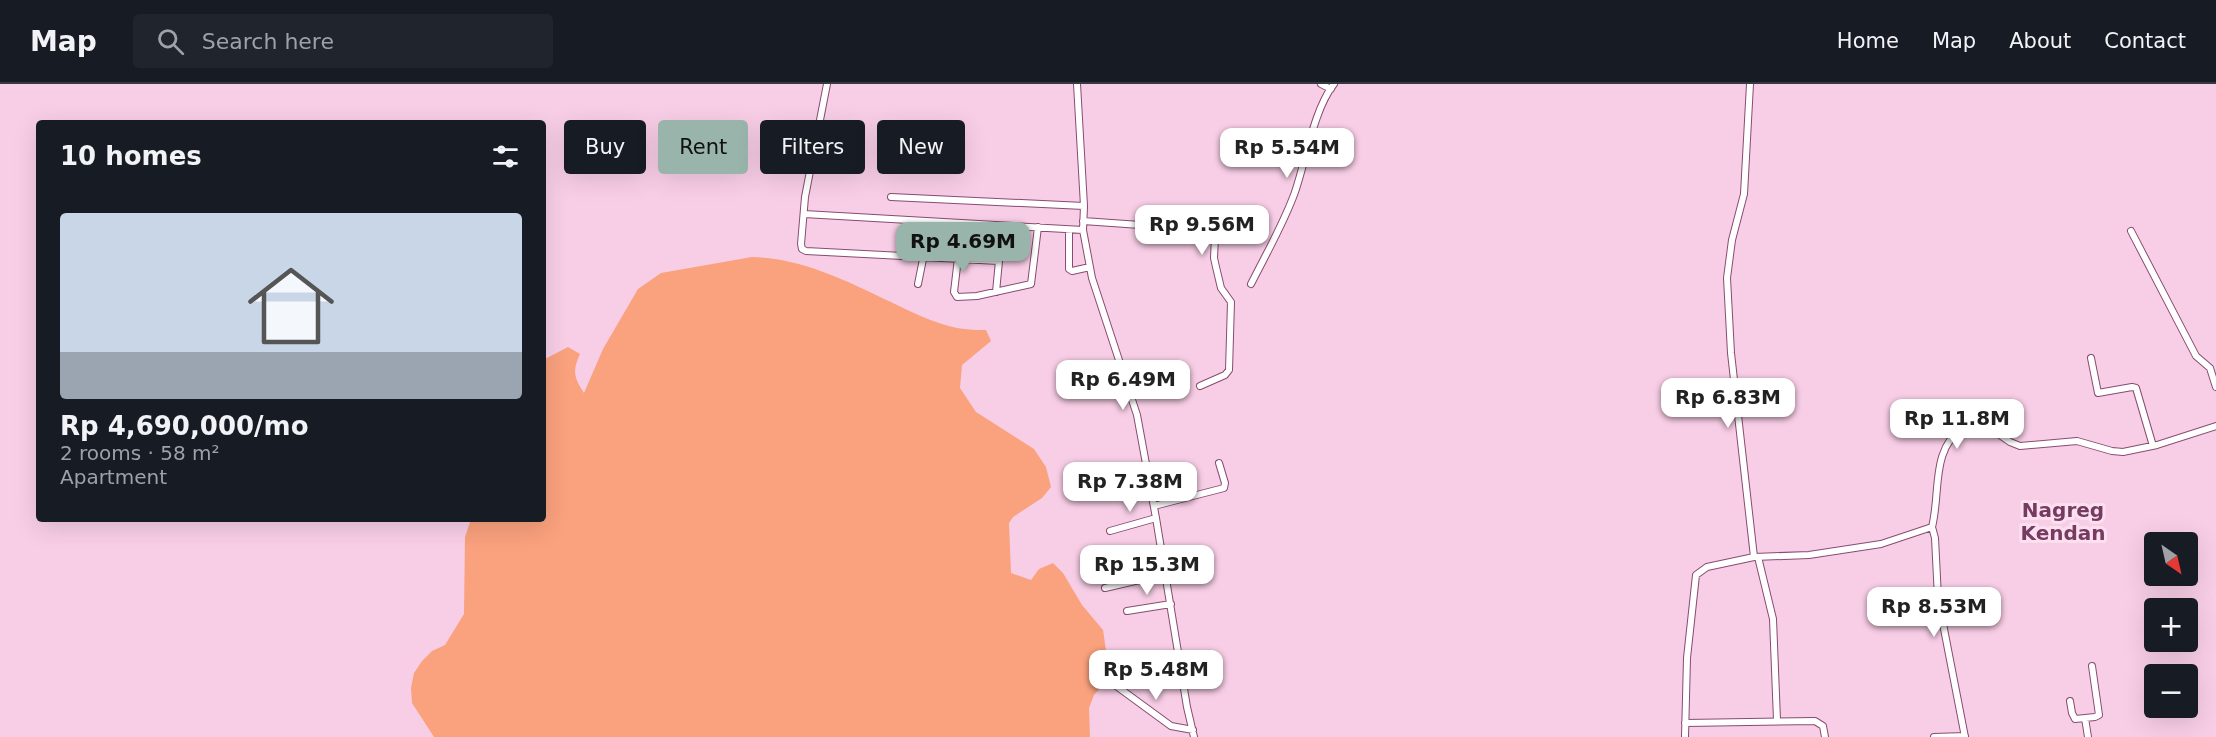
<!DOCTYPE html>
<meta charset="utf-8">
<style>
body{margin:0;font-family:"DejaVu Sans",sans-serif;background:#20242c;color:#f1f3f6;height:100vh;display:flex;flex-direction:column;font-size:22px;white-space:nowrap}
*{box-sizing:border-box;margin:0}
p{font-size:20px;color:#9ea1a6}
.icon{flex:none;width:33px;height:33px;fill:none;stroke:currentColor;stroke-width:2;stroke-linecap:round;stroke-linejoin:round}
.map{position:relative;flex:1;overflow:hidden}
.side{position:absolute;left:36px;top:36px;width:510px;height:402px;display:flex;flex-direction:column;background:#171b24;border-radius:6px;box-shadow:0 6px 24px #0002}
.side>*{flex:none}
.top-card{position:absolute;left:564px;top:36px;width:570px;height:54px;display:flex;gap:12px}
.needle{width:39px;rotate:146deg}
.tools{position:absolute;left:2144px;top:448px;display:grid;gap:12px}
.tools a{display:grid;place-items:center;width:54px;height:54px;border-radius:6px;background:#171b24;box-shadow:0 6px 24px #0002;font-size:30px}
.price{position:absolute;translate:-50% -51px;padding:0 14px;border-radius:12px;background:#fff;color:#222;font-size:20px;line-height:39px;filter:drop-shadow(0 2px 3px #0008)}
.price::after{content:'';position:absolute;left:50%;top:36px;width:18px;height:14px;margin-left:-9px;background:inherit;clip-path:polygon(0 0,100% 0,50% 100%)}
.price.selected{background:#99b4aa;color:#111}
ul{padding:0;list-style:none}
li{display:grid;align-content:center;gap:12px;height:318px;padding:0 24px}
li span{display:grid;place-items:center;height:186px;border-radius:6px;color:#555}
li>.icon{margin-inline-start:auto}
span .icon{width:108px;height:108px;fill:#fffc;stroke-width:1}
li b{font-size:26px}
h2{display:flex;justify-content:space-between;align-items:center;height:72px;padding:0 24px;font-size:26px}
.pill{padding:0 21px;border-radius:6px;background:#171b24;box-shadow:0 6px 24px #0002;font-size:21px;line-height:54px}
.pill.selected{background:#99b4aa;color:#111}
header{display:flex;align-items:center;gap:36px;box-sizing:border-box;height:84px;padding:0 30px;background:#171b24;border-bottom:2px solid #363941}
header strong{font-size:28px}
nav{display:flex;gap:33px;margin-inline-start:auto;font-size:21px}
.search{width:420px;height:54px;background:#20242c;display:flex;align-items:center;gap:15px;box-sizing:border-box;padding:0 21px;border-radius:6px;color:#9ea1a6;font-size:22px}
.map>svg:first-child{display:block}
</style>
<header>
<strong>Map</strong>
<div class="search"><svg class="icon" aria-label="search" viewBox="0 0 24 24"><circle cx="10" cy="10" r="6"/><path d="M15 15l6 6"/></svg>Search here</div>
<nav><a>Home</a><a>Map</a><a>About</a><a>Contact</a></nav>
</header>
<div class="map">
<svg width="2216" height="653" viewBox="0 0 2216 653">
<rect width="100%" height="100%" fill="#f8cee6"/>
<path fill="#faa17d" d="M752 173C804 174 853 200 899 222 929 236 951 247 986 246L991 257 962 281 960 304 976 328 1034 365 1046 383 1051 403 1042 414 1013 433 1009 439 1011 489 1031 496 1039 485 1053 479 1063 489 1082 521 1103 546 1109 587 1104 600 1094 611 1089 624 1090 653H434L412 619 411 604 414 589 422 577 432 567 445 561 464 530 465 453 471 435H543V276L568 263 580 270C572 287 574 294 584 309L603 265 638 205 661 189Z"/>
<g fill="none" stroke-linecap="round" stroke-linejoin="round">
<defs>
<path id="minor" d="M827 0 805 113 801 160 802 165 806 167 999 177 996 208
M1077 0 1084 122 1083 146 1092 194 1137 331 1156 434 1187 623 1194 653
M1321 0 1331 5
M891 113 1084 122
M804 130 1083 146
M1083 137 1212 146 1215 153 1214 174 1216 183 1221 204 1231 218 1229 286 1225 291 1200 302
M962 140 954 208 957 213 977 212 1031 200 1038 143
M1069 146V185L1072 187 1090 183
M2131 147 2196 272 2210 284 2216 303
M999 177 1002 162
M918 200 925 165 927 137
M1251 200C1266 170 1284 139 1295 108 1306 76 1314 25 1334 0
M2091 274 2098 309 2132 303 2136 304 2153 362
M1154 422 1224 404 1225 399 1219 379
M1932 443 1935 454 1938 514 1965 653
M1110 447 1156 434
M1754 473 1809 471 1881 460 1932 443C1941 408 1930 366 1964 342L1981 341 1987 342 2010 358 2020 362 2077 357 2112 367 2123 368 2157 361 2216 342
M1758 473 1773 535 1777 636
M1105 504 1165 490
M1127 527 1171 520
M1115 601 1171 642 1193 646
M2070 617 2072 629 2075 635 2095 633 2099 631 2092 582
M2085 634 2088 653
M1685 639 1815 637 1823 642 1825 653
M1685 653 1687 574 1696 491 1707 483 1754 473 1731 269 1727 194 1732 156 1744 110 1750 0
M1934 653 1965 652"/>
</defs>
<use href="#minor" stroke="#874c71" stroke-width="8"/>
<use href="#minor" stroke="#fff" stroke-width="6"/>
</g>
<g text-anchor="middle" stroke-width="6" stroke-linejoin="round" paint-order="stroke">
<g font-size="20" font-weight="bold" fill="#753b60" stroke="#fce0f0">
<text x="2063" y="433">Nagreg<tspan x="2063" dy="23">Kendan</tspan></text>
</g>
</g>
</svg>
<div class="tools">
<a><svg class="needle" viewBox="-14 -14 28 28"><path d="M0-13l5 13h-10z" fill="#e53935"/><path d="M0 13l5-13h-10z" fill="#9ea1a6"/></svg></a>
<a>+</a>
<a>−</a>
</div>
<b class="price" style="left:1287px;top:95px">Rp 5.54M</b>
<b class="price" style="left:1202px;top:172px">Rp 9.56M</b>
<b class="price selected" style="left:963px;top:189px">Rp 4.69M</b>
<b class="price" style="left:1123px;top:327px">Rp 6.49M</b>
<b class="price" style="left:1728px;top:345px">Rp 6.83M</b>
<b class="price" style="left:1957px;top:366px">Rp 11.8M</b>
<b class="price" style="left:1130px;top:429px">Rp 7.38M</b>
<b class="price" style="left:1147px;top:512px">Rp 15.3M</b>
<b class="price" style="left:1934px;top:554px">Rp 8.53M</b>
<b class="price" style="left:1156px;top:617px">Rp 5.48M</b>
<div class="top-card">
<a class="pill">Buy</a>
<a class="pill selected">Rent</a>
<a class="pill">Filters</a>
<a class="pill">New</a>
</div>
<section class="side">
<h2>10 homes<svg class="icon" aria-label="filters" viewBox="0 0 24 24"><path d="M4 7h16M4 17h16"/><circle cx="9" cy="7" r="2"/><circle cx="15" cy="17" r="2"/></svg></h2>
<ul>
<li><span style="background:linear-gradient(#c9d6e8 75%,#9aa5b1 0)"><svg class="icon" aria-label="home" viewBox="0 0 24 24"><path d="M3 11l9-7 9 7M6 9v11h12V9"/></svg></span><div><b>Rp 4,690,000/mo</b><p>2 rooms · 58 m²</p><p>Apartment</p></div></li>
</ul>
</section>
</div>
